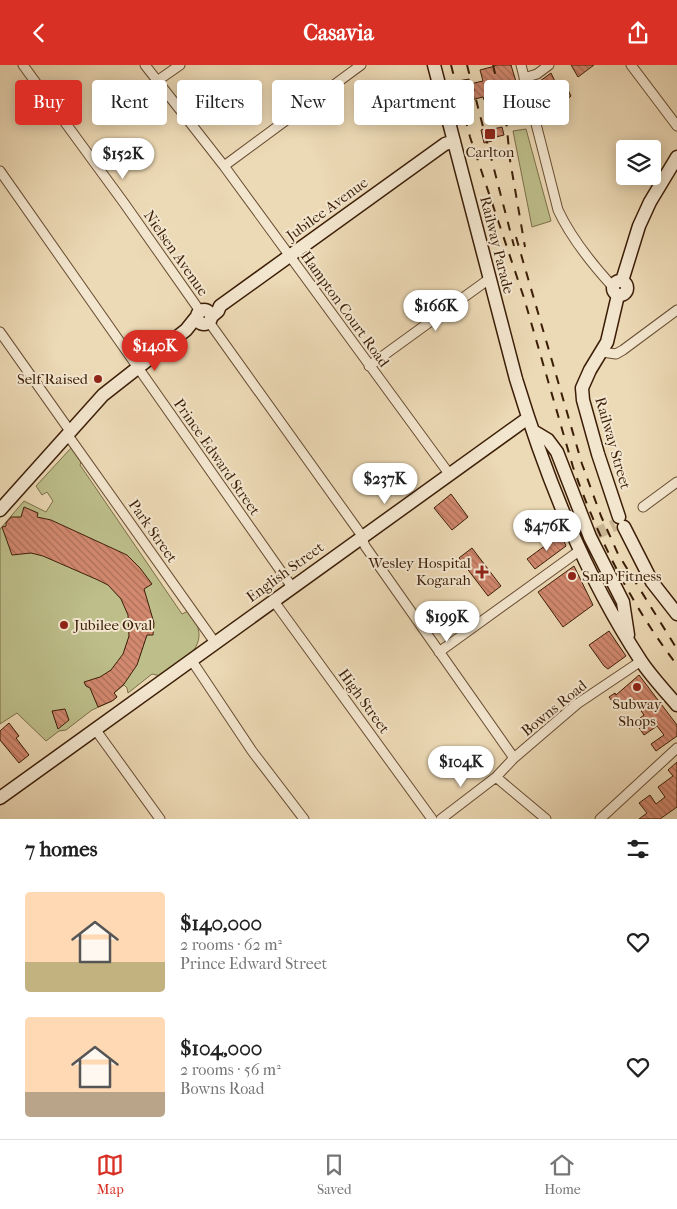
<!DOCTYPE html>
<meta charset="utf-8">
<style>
body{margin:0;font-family:"IM FELL French Canon",serif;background:#f2f2f2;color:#222;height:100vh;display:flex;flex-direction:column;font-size:19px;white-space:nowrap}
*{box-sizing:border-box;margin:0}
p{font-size:16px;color:#767676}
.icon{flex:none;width:28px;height:28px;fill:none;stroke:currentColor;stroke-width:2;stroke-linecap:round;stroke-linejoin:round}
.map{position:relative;height:754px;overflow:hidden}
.details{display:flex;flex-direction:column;background:#fff;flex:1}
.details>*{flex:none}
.banner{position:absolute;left:15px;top:15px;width:648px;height:45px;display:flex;gap:10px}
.buttons{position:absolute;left:616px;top:75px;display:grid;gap:10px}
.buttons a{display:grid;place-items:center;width:45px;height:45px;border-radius:5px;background:#fff;box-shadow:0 2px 12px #0003;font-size:25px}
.price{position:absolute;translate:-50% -42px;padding:0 11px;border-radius:18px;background:#fff;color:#222;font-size:16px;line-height:32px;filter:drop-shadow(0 1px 2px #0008)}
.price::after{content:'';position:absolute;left:50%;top:30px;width:15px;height:11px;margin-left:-8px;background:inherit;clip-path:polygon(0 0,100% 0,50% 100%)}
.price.on{background:#d93025;color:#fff}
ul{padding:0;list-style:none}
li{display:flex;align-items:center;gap:15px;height:125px;padding:0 25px}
li span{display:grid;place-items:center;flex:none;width:140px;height:100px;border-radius:5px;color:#555}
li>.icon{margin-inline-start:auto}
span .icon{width:60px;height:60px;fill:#fffc;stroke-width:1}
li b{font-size:21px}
h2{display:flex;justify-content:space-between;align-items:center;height:60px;padding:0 25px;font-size:21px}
.pill{padding:0 18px;border-radius:5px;background:#fff;box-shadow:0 2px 12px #0003;font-size:18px;line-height:45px}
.pill.on{background:#d93025;color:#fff}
header{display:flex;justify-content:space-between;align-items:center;height:65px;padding:0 25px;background:#d93025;color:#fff;font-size:22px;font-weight:800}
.tabs{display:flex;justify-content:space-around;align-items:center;height:70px;border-top:1px solid #e0e0e0;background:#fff;font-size:14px;color:#767676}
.tabs a{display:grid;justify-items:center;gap:2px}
.tabs .on{color:#d93025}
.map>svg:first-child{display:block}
</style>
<header><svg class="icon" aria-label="back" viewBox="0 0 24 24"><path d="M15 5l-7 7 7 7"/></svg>Casavia<svg class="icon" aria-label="share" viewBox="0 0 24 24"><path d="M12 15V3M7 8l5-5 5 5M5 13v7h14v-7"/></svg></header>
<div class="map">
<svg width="677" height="754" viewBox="0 0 677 754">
<defs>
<pattern id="building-back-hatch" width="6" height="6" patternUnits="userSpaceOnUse" patternTransform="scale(1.25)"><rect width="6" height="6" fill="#d2896f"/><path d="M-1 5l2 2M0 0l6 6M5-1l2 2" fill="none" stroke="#ac6f59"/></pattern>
</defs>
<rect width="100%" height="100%" fill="#ecd9b5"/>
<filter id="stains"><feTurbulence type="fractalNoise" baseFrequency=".004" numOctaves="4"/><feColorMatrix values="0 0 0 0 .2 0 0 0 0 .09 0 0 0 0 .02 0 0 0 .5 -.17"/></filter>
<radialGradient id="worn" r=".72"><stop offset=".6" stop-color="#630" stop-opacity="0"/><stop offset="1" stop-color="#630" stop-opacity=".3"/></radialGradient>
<path fill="#bdbe8a" stroke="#7c6e48" d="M526 64 551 156 532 162 513 66Z
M71 383 74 385 82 394 80 400 182 549 188 546C192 551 197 557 198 563 205 586 176 601 161 611L152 609 128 628 127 623 124 620 114 628 117 632 112 636 92 645 66 665 59 666 46 676 17 648 0 659V464L24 436 46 447 53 436 47 427 42 430 36 421Z"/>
<path fill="url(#building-back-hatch)" stroke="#3c1e07" d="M495 0H511L520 30 505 35 503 30 484 35 483 32 463 37 458 16 469 14 470 19 483 16 480 5 495 1Z
M571 0H594L578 12Z
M551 8 560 27 567 23 571 31 547 50 536 19Z
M502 62 504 70 492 73V76L484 78 481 65 488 63 489 65Z
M451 429 468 452 452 465 434 443Z
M24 442 38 448 37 452 51 455 127 490 140 503 152 519 144 524 154 558 153 570H147L137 600 124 619 114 628 117 632 112 636 98 642 90 623 86 621 84 617 100 612 111 605 123 589 129 571 128 550 121 534 108 520 98 515 43 491 31 488 12 490 2 462 6 461V458L11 452H21Z
M561 469 566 481 535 504 527 494Z
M472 483 501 521 488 531 459 493Z
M574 501 593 540 563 562 538 527Z
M609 566 626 591 608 604 604 601 589 580Z
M639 610 677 660V671L656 686 651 679 664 670 657 661 644 670 635 657 644 650 636 639 633 641 630 636 618 644 609 632 615 628 616 630Z
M65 644 69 655 58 664 52 646Z
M9 658 19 671 16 673 29 690 19 698 0 675V666Z
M677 697V742L660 754H639L647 748 639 738 650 730 656 739 665 732 658 722 673 711 668 705Z"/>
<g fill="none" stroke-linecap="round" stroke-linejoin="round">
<path stroke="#c9b492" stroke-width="12" stroke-dasharray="12 6" stroke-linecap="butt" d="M595 469 615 460"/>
<defs>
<path id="street" d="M23 0 124 138 200 246
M145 0 224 101 450 410
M521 0 558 145C571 173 592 199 613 222
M631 0 677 61
M524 13 537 9 549 0
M157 16 180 0
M224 101 361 0
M0 106 292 522
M209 257 360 468 365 481 514 693
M0 267 70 366
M602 287 616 289 623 285 677 245
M369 301 489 214
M67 369 216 579
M643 442 677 417
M273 535 432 754
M439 587 579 486
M192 596 252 686 304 754
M95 664 160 754
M496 712 546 754
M441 754 496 712 514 693 577 639 641 596
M600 754 677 683"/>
<path id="secondary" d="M434 0 516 314C546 412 584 509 641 596 651 611 665 626 677 640
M613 223a7 7 0 1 1 14 0a7 7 0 1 1-14 0Z
M622 216 639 161 650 137 677 92
M618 230 607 277 590 305 582 323 583 335 598 389 619 452
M197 252a7 7 0 1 1 14 0a7 7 0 1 1-14 0Z
M211 252 218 246 220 241 445 79 454 76
M533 366 548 375 557 387 590 472 623 537 628 570
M0 445 103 330 186 265 198 250
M624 462 652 517 677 549
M0 733 528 353"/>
</defs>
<use href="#street" stroke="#684d32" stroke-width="11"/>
<use href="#secondary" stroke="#3c1e07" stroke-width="15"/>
<use href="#street" stroke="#f3e6cf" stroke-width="9"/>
<use href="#secondary" stroke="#f3e6cf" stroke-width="12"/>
<path stroke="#3c1e07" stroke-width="2" stroke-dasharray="9 9" stroke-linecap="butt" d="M451 0 470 72 524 233 573 402C598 473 631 540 677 600
M467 0 514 181
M493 0 506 54 510 95 525 182
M516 172 582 399 601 451 618 489 677 584"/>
</g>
<g fill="#8f2418" stroke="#f3e6cf" stroke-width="2">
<rect x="484" y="63" width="12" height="12" rx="2.5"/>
<circle cx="98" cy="314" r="5"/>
<path d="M479.5 499.5h5v5h5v5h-5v5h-5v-5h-5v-5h5z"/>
<circle cx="572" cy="511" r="5"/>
<circle cx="64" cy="560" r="5"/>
<circle cx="637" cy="622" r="5"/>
</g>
<g text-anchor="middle" stroke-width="4" stroke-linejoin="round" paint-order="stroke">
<g font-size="15" fill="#3c1e07" stroke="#f3e6cf">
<text x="490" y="92">Carlton</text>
<text x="88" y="319" text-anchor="end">Self Raised</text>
<text x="471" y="503" text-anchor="end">Wesley Hospital<tspan x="471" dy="17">Kogarah</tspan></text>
<text x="582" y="516" text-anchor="start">Snap Fitness</text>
<text x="74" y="565" text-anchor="start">Jubilee Oval</text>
<text x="637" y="644">Subway<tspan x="637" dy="17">Shops</tspan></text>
</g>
<g font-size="15" fill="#3c1e07" stroke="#f3e6cf">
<text transform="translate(327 144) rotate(-36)" y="5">Jubilee Avenue</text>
<text transform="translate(497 180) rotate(76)" y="5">Railway Parade</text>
<text transform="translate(176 188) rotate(55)" y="5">Nielsen Avenue</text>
<text transform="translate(345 244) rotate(54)" y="5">Hampton Court Road</text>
<text transform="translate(613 378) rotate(74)" y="5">Railway Street</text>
<text transform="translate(217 392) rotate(55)" y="5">Prince Edward Street</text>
<text transform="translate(153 466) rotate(55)" y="5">Park Street</text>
<text transform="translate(285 507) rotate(-36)" y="5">English Street</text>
<text transform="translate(364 636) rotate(54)" y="5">High Street</text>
<text transform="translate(554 643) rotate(-39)" y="5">Bowns Road</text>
</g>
</g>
<rect width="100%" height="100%" filter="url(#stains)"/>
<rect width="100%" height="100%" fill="url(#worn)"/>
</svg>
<div class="buttons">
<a><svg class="icon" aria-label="layers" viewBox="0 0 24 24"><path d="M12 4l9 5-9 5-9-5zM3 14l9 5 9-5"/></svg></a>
</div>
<b class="price" style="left:123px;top:115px">$152K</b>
<b class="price" style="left:436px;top:267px">$166K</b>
<b class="price on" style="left:155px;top:307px">$140K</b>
<b class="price" style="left:385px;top:440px">$237K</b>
<b class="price" style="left:547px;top:487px">$476K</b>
<b class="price" style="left:447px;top:578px">$199K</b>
<b class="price" style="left:461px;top:723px">$104K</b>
<div class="banner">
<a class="pill on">Buy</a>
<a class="pill">Rent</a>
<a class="pill">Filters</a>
<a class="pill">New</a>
<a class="pill">Apartment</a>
<a class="pill">House</a>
</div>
</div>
<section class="details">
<h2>7 homes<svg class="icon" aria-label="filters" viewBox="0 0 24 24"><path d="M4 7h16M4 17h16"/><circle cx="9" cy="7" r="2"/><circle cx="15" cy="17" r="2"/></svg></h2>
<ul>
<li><span style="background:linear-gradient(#ffd9b3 70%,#c2b280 0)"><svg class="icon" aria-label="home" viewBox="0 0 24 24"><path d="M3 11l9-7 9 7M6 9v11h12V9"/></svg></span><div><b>$140,000</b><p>2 rooms · 62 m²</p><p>Prince Edward Street</p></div><svg class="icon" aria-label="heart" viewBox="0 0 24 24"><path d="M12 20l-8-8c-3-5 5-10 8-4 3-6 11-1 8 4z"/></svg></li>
<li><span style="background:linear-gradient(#ffd9b3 75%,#b9a48a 0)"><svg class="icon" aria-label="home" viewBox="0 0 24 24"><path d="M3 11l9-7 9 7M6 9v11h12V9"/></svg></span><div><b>$104,000</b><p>2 rooms · 56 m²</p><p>Bowns Road</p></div><svg class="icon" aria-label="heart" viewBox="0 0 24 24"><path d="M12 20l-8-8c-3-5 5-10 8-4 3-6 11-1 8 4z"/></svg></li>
</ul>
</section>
<nav class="tabs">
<a class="on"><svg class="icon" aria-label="map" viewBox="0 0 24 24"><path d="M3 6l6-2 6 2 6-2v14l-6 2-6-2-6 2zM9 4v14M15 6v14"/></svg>Map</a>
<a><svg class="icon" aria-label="saved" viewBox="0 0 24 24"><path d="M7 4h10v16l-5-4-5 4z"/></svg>Saved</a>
<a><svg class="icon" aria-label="home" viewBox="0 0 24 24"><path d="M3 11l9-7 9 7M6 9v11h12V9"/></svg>Home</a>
</nav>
